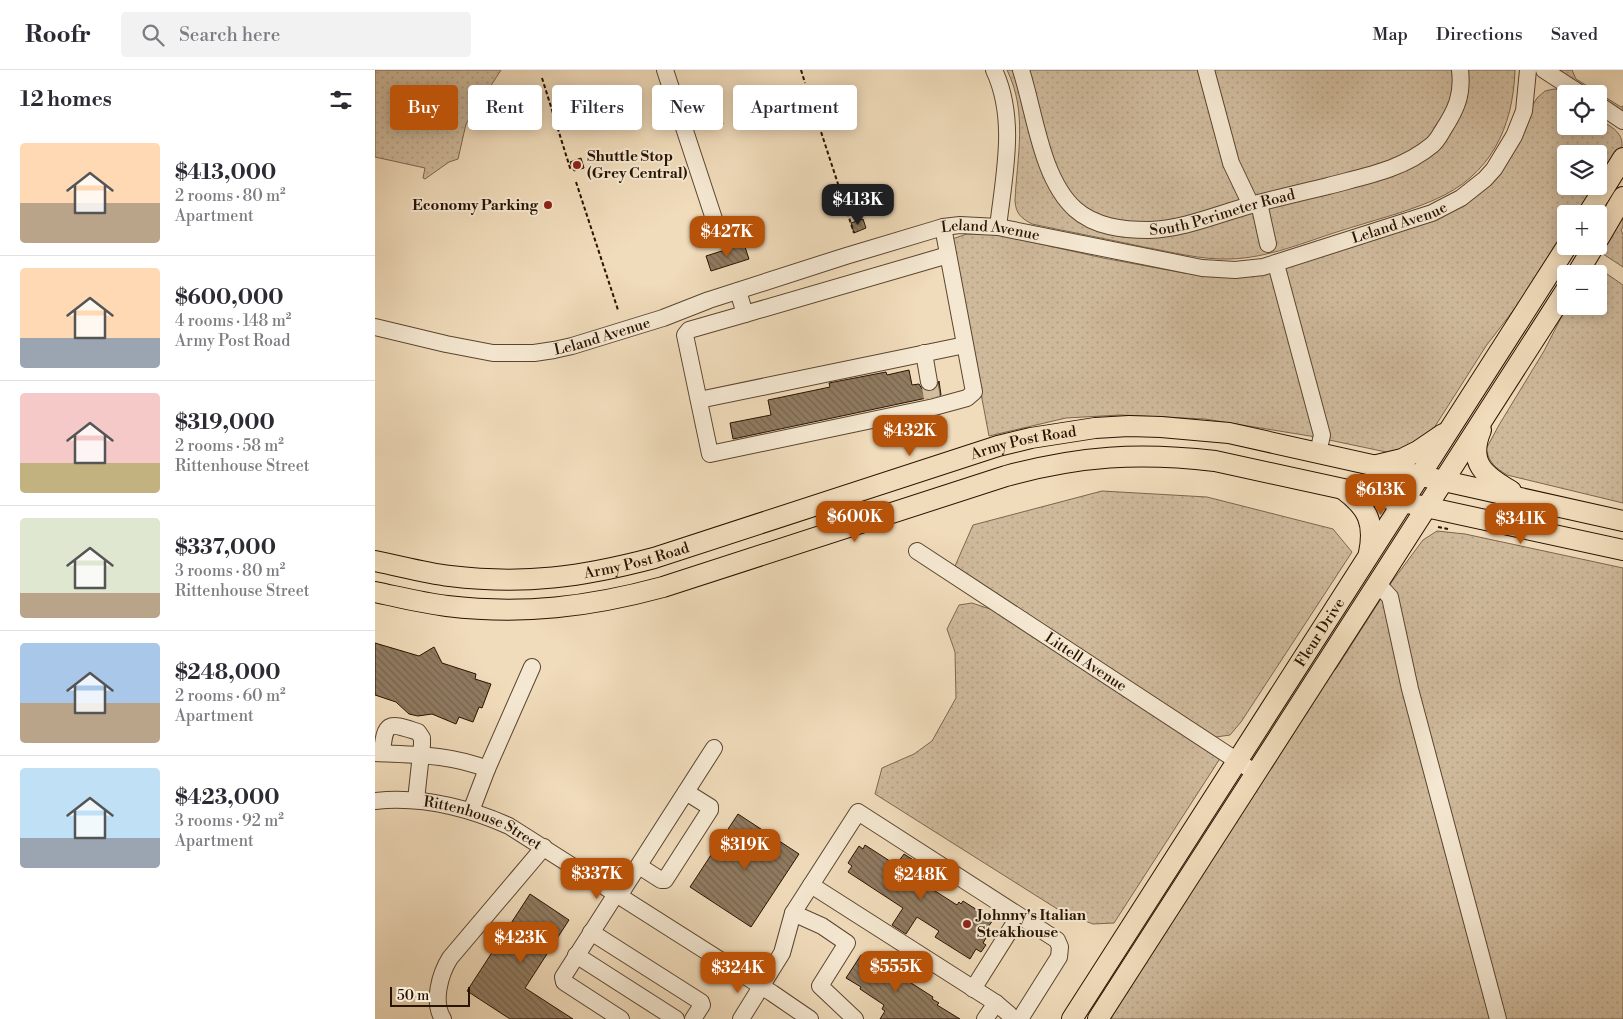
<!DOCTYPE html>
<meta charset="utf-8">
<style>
body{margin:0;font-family:"Libre Bodoni",serif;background:#f2f2f3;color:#2b2b33;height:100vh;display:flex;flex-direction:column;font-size:19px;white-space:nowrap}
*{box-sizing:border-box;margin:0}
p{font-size:16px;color:#7c7c81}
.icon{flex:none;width:28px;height:28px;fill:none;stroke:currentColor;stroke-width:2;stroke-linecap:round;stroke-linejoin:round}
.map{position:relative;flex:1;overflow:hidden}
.panel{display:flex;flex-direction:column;background:#fff;width:375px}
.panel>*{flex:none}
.hud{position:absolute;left:15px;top:15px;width:475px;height:45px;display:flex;gap:10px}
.controls{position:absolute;left:1182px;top:15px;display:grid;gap:10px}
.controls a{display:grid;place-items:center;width:50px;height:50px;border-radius:5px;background:#fff;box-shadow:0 2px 12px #0003;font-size:25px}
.scale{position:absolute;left:15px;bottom:12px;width:80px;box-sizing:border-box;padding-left:5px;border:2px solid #291301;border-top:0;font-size:14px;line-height:18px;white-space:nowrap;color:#291301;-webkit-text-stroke:4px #f5e8d2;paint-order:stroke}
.price{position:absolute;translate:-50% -42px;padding:0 11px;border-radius:10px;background:#b45309;color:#fff;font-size:16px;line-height:32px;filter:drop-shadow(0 1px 2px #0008)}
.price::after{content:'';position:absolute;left:50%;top:30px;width:15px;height:11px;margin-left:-8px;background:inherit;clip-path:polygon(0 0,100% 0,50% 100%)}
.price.on{background:#222;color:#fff}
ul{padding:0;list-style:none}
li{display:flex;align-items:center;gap:15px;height:125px;padding:0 20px}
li+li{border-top:1px solid #e1e1e2}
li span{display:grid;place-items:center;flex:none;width:140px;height:100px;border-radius:5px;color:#555}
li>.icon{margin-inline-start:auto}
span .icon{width:60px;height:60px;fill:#fffc;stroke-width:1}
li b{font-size:21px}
h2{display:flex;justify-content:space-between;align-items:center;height:60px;padding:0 20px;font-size:21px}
.tag{padding:0 18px;border-radius:5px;background:#fff;box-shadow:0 2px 12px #0003;font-size:18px;line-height:45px}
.tag.on{background:#b45309;color:#fff}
header{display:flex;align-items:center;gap:30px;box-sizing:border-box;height:70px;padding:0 25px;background:#fff;border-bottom:1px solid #e1e1e2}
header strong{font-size:24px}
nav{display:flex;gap:28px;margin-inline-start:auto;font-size:18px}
.search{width:350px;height:45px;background:#f2f2f3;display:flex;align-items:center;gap:12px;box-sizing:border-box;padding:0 18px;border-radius:5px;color:#7c7c81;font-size:19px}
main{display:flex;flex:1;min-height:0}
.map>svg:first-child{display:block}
</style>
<header>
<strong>Roofr</strong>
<div class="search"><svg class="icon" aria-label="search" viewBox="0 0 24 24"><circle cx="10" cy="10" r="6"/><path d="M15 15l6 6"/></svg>Search here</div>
<nav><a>Map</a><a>Directions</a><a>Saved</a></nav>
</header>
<main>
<section class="panel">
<h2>12 homes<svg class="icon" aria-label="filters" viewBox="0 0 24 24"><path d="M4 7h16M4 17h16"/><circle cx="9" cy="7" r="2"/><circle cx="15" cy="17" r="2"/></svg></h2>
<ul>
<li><span style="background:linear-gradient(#ffd9b3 60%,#b9a48a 0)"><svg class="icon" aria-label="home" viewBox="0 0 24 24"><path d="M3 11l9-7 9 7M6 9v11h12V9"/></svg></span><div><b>$413,000</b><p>2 rooms · 80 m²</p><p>Apartment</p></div></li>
<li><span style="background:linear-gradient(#ffd9b3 70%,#9aa5b1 0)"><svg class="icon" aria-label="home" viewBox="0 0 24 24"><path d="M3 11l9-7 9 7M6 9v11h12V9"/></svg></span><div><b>$600,000</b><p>4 rooms · 148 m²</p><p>Army Post Road</p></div></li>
<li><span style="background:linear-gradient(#f6c9c9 70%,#c2b280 0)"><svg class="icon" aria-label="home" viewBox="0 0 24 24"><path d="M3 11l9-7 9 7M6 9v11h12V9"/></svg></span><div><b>$319,000</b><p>2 rooms · 58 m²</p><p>Rittenhouse Street</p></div></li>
<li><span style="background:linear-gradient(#dfe7d0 75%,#b9a48a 0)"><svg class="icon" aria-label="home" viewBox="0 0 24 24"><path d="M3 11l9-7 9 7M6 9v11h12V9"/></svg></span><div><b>$337,000</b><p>3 rooms · 80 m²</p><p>Rittenhouse Street</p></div></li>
<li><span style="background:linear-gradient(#a9c7e8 60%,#b9a48a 0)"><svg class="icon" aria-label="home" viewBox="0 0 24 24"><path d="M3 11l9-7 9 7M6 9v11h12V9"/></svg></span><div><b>$248,000</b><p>2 rooms · 60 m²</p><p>Apartment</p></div></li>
<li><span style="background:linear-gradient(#bfe0f5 70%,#9aa5b1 0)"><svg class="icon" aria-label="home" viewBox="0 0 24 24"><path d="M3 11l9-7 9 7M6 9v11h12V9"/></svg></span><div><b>$423,000</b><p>3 rooms · 92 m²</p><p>Apartment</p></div></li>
</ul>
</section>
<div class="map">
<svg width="1248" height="949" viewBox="0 0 1248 949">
<defs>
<pattern id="grass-dots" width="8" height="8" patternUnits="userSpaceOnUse" patternTransform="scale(1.25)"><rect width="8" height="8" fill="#ceb99b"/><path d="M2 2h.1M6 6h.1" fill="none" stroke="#b19e84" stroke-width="1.8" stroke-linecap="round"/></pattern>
<pattern id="building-back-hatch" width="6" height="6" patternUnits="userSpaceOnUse" patternTransform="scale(1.25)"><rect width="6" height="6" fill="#907b61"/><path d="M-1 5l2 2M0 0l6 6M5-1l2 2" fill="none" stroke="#76644e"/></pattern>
</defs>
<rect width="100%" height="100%" fill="#f0dbba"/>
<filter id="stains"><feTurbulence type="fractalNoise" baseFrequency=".004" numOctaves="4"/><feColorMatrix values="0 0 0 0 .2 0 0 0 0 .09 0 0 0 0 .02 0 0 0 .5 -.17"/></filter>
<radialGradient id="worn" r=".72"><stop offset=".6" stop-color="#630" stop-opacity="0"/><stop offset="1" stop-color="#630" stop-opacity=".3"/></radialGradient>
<path fill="url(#grass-dots)" stroke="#7c664e" d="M0 0H126L91 54 83 89 74 92 50 109 48 108 50 98 0 87Z
M632 0H1140C1138 59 1115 106 1059 130 1029 143 996 151 965 161 930 172 893 188 855 189 826 190 797 182 769 177 732 169 695 162 657 154 646 148 641 144 640 131 642 85 653 43 632 0Z
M1183 0H1197L1201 9 1246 37 1248 36V42L1224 27V24H1219Z
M1179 19 1184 20 1191 28V56H1224V49C1234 56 1248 61 1247 76L1224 113V84H1191V116H1222L1204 144H1191V163L1154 220 1111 276 1059 358 1046 372 1016 383 935 366 830 349 745 345 691 348 614 366 577 169 592 164H620L728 188 809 203 853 207 892 203 1079 141 1110 116 1162 28 1170 21Z
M1248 139V157L1246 160 1248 165V197L1225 182Z
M1216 193 1248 215V433L1132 405C1120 397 1115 394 1111 379L1124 355 1169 281 1192 236H1224V204H1210Z
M727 421 832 427 958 459 977 482 866 652 855 665 841 667 580 496 598 455Z
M1062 461 1090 464 1248 498V949H735L949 608 961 599 1016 513 1048 470Z
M597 533 618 540 846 687 739 853 718 854 687 842 500 724 507 698 539 684 557 671 581 628 580 582 572 559 584 535Z"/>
<path fill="url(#building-back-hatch)" stroke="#291301" d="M345 45 348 54 334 58 331 49Z
M206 88 209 98 199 101 195 92Z
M488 149 491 158 479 163 476 153Z
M369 174 374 189 336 201 331 186Z
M534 300 537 315 544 314 547 319 555 322 561 319 564 311 566 325 358 369 355 353 396 345 393 330 455 317 454 313 511 302 512 305Z
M0 573 44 586 59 577 67 593 101 604 100 609 116 614 107 638 104 637 98 652 84 647 81 654 57 644 43 646 34 644 21 632 0 625Z
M363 744 424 784 376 857 315 817Z
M490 775 521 795 529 784 554 800 546 812 582 835 584 832 586 834 588 831 618 850 611 860 614 863 608 873 611 875 606 882 601 879 595 889 560 867 564 861 542 847 531 864 517 855 528 838 473 802 477 796 473 793 484 776 488 779Z
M155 824 194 850 150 918 198 949H135L92 921Z
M486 885 500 894 501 892 507 896 508 895 558 927 557 929 564 933 562 935 585 949H505L510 941 507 939 509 935 485 919 486 917 471 908Z"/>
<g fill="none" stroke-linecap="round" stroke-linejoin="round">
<path stroke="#d2bd9e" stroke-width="16" stroke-dasharray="16 8" stroke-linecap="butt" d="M554 312 557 328"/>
<defs>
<g id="minor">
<path d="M290 0 343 161"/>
<path d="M619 0C642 49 629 105 623 157"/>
<path id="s1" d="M646 0C660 43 666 108 700 139 720 157 748 160 774 160 809 159 843 144 876 135 902 128 928 122 953 116 990 106 1027 100 1057 75 1062 71 1065 65 1068 60 1081 40 1088 25 1085 0"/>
<path d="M831 0 856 93 876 135"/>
<path d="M1169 0 1206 24"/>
<path d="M1224 35 1248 51"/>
<path d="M884 133 893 174"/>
<path d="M901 194 947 365 943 383"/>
<path d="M363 221 370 244 314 260 310 265 335 384 559 337 592 328 599 322 568 157"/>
<path d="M370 244 573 185"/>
<path id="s2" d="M0 257 71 274 118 283H159L179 280 197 276 288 248 334 230 471 186 568 157 585 155 623 157 827 198 860 200 888 197 1057 143 1086 128 1110 109 1119 99 1139 66 1149 41 1153 0"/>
<path d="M549 283 554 312"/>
<path d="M324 330 590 275"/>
<path id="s3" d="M542 481 873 698"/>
<path d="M1003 514 1015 527 1035 619 1123 949"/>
<path d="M0 683C39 685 75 684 112 699L96 741"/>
<path d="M7 683C10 650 14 653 43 662L47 668V675L41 730"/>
<path d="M112 699 157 597"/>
<path id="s4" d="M0 731C47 726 91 737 134 756L397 923 435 949"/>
<path d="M264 796 286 810H290L335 740V737L311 722"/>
<path d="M436 815 483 742 682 870 685 877 684 887 645 949"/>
<path d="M241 824 188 907 189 912 246 949"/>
<path d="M244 826 339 678"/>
<path d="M418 843 447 856 472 873 445 916 480 949"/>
<path d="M216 862 326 932 327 935 318 949"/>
<path d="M201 885 301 949"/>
<path d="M598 919 644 846"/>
<path d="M68 949C57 932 65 904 75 888L169 777"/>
<path d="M366 949 407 883 418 843 436 815 621 933 634 944 637 949"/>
<path d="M610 949 621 933"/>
</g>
<g id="major">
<path d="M1213 144 1248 88"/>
<path d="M1224 168 1248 127"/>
<path d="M1202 204 1219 176"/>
<path d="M1106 360C1092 393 1110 406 1136 421"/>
<path d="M1002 395 1027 389 1043 381 1068 364"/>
<path d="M969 420C993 438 1000 453 994 483"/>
<path id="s5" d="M0 491C25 496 50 503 75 506 149 515 207 507 279 488L623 376 656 368 720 358 754 356 786 357 854 363 1248 451"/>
<path d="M0 522C24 527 48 533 72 536 148 545 214 537 288 517L631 406C705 386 763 382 840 391L1248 480"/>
<path id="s6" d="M697 949 1192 176"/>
<path d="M723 949 1191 220"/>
</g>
</defs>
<use href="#minor" stroke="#5b452f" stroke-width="18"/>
<use href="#major" stroke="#291301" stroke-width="22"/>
<path stroke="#291301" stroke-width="2" stroke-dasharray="4 2.5" stroke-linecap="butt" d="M426 0 430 13
M167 8 196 101
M434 25 479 163
M201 112 243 240
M1063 457 1073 459"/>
<use href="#minor" stroke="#f5e8d2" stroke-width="16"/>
<use href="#major" stroke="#f0dbba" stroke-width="20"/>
</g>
<g fill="#8f2418" stroke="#f5e8d2" stroke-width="2">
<circle cx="202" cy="95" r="5"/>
<circle cx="173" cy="135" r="5"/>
<circle cx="592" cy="854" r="5"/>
</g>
<g text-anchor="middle" stroke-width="4" stroke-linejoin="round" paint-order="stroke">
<g font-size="15" font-weight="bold" fill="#291301" stroke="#f5e8d2" text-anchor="start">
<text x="212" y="91">Shuttle Stop<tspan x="212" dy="17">(Grey Central)</tspan></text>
<text x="163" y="140" text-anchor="end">Economy Parking</text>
<text x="602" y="850">Johnny's Italian<tspan x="602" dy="17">Steakhouse</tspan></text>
</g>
<g font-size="15" fill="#291301" stroke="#f5e8d2">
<text dy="5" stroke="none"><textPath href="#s1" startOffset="305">South Perimeter Road</textPath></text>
<text dy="5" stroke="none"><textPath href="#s2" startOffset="1058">Leland Avenue</textPath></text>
<text dy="5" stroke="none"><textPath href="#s2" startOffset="638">Leland Avenue</textPath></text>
<text dy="5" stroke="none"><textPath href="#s2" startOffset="232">Leland Avenue</textPath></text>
<text dy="5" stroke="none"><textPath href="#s5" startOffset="670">Army Post Road</textPath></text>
<text dy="5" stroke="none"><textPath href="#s5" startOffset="265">Army Post Road</textPath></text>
<text dy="5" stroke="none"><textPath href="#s6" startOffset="459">Fleur Drive</textPath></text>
<text dy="5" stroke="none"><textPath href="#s3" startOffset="202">Littell Avenue</textPath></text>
<text dy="5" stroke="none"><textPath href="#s4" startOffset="112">Rittenhouse Street</textPath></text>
</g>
</g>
<rect width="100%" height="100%" filter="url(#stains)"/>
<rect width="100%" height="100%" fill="url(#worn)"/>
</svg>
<div class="controls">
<a><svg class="icon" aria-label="locate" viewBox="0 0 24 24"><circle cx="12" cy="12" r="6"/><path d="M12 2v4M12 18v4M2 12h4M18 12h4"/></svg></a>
<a><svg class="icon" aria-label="layers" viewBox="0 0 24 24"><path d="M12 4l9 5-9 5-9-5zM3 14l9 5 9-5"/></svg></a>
<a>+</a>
<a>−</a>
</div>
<div class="scale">50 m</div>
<b class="price on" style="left:483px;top:156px">$413K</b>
<b class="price" style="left:352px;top:188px">$427K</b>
<b class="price" style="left:535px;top:387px">$432K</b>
<b class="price" style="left:1006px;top:446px">$613K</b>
<b class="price" style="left:480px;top:473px">$600K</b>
<b class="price" style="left:1146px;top:475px">$341K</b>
<b class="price" style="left:370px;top:801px">$319K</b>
<b class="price" style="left:222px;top:830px">$337K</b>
<b class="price" style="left:546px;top:831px">$248K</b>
<b class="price" style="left:146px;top:894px">$423K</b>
<b class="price" style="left:521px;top:923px">$555K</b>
<b class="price" style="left:363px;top:924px">$324K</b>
<div class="hud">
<a class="tag on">Buy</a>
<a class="tag">Rent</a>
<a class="tag">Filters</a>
<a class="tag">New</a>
<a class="tag">Apartment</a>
</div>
</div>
</main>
